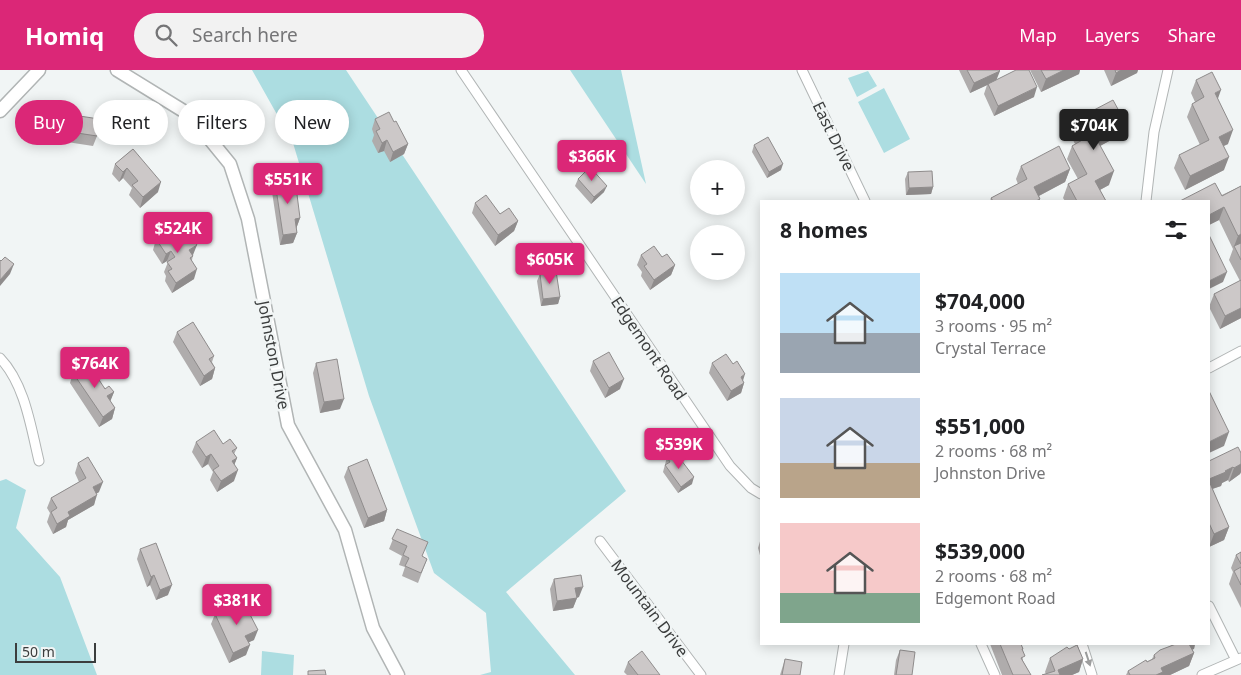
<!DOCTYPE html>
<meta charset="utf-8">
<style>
body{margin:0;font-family:"Noto Sans",sans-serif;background:#f2f2f2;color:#202124;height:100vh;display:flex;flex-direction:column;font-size:19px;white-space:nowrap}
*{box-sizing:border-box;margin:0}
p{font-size:16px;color:#757577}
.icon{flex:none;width:28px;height:28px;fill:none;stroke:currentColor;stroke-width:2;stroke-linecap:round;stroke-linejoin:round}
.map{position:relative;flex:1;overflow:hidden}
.drawer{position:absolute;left:760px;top:130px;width:450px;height:445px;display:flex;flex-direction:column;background:#fff;border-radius:0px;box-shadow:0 2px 12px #0003}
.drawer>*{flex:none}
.hud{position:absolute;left:15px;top:30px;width:475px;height:45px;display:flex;gap:10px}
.tools{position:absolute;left:690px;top:90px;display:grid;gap:10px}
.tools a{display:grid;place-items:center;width:55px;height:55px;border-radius:50%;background:#fff;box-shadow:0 2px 12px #0003;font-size:25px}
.scale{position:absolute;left:15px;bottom:12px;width:81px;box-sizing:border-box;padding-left:5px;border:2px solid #3b3d3d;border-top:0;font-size:14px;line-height:18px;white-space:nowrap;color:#3b3d3d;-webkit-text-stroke:4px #f1f5f5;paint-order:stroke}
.price{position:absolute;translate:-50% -42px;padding:0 11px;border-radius:5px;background:#db2777;color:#fff;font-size:16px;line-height:32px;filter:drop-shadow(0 1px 2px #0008)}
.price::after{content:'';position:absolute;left:50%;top:30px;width:15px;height:11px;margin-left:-8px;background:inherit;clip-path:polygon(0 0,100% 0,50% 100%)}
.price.active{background:#222;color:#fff}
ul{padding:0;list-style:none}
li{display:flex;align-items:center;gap:15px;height:125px;padding:0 20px}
li span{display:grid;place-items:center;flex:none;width:140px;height:100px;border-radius:0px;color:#555}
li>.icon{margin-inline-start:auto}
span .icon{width:60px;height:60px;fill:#fffc;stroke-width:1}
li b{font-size:21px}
h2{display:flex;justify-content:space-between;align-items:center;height:60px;padding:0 20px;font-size:21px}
.chip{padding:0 18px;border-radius:22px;background:#fff;box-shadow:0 2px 12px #0003;font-size:18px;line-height:45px}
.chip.active{background:#db2777;color:#fff}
header{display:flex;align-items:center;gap:30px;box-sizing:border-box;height:70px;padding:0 25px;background:#db2777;color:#fff}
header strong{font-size:24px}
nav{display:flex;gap:28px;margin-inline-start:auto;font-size:18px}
.search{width:350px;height:45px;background:#f2f2f2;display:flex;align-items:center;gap:12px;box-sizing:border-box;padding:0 18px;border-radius:28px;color:#757577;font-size:19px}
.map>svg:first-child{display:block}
</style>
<header>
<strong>Homiq</strong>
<div class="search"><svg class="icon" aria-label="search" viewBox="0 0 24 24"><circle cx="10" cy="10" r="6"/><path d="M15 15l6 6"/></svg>Search here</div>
<nav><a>Map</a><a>Layers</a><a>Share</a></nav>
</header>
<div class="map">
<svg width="1241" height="605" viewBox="0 0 1241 605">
<rect width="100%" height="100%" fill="#f1f5f5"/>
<path fill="#acdde1" d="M252 0H346L626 421 506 522 575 605H480L491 602 486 543 434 503 369 326 293 73Z
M570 0H621L646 114Z
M868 1 877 16 857 27 848 8Z
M884 18 910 69 884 83 858 32Z
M6 409 26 420 16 458 60 507 97 605H0V411Z
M262 581 294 585 293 605H261Z"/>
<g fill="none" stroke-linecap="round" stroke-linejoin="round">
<defs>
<path id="street" d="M461 0 730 396 751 418 761 424
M802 0 865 131
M1146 131 1154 62 1168 0
M0 288C25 314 31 358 39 391
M1209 298 1241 281
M600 471 701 605
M1209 536 1236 590
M981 574 995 605
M1082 574 1092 605
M839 605 844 574
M1202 605 1241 588"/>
<path id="secondary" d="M117 0 190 45 230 94 248 149 288 355 345 460 373 558 398 605
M0 41 39 0"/>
</defs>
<use href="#street" stroke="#b1b5b5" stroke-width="11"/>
<use href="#secondary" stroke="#b1b5b5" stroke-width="15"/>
<use href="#street" stroke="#fff" stroke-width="9"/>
<use href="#secondary" stroke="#fff" stroke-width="12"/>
</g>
<path fill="#afacac" d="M959 0H999L996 10 1034 27 994 46 984 24 987 15 970 23Z
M1030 0H1080L1079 4 1041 22Z
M1104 0H1138L1137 3 1111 16Z
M1196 10 1218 29 1228 74 1224 76V100L1185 120 1174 98 1179 85 1200 75 1187 47 1192 34 1195 32 1191 23Z
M60 43 97 66 93 76 54 70 56 53Z
M375 49 394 52 408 74 404 84 390 92 384 81 378 83 372 71 374 65 372 59Z
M1075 50 1125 52 1120 65 1100 76 1109 115 1100 120 1106 131H1065L1063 128 1068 114 1078 109 1067 89 1072 76 1075 74 1070 64Z
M754 75 781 100 767 108 752 82Z
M133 79 158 122 140 138 129 125 132 118 123 108 119 112 112 104 115 94Z
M1021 96 1070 99 1065 112 1039 126 1040 129V131H990L991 128 1018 114 1016 109Z
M908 102 933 117 931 124 906 125 905 109Z
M578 109 604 122 591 134 575 116Z
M275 112 300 148 296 159 297 163 293 173 280 175 272 122Z
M1241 116V248L1220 259 1209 237 1214 224 1240 211 1229 190 1233 179 1219 150 1209 155V131Z
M475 133 518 151 514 161 495 176 472 143Z
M156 169 193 185 192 190 194 209 172 223 165 211 166 206 164 202 168 192 167 191 162 194 153 180Z
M641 185 662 187 675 195 671 205 650 220 641 206 642 202 637 195Z
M540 204 560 227 558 234 541 236 537 211Z
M177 262 214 286 212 292 215 298 212 309 200 316 173 272Z
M593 291 620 319 605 328 590 301Z
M316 293 340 339 320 343 313 303Z
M712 293 733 294 744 313 741 323 727 331 709 303Z
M73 303 114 322 110 331 115 338 112 349 99 357 70 313Z
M196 372 223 374 237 378 234 384 237 388 234 395V411L217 422 210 410 213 402 208 394 202 398 192 382Z
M1241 383V402L1240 404 1229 412 1228 410 1222 413 1221 416 1212 419 1229 457 1224 470 1209 477V391Z
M667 387 692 414 678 423 663 402Z
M78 393 99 422 96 424 94 435 68 450 66 457 53 464 47 452 50 443 47 438 51 428 79 412 75 403Z
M348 397 387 440 384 451 364 458 344 407Z
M397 459 422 486 427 489 418 513 402 506 405 497 399 495 402 486 389 479Z
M761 468V489L758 478Z
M140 479 168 525 156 530 150 515 147 517 137 489Z
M1241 482V538L1229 514 1233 502 1231 498 1236 485Z
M554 509 579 527 577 528 573 538 553 541 550 519Z
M215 544 254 570 248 572 246 585 229 593 211 554Z
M990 574H1021L1023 579 1022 581 1023 591 1031 605H1002Z
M1172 574H1195L1194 579H1192L1194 583 1189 596 1170 605H1126L1128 601 1152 589 1154 585 1172 575Z
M1069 579 1083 589 1079 602 1072 605H1042L1046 604 1045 602 1050 588Z
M900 580 912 605H894L896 590Z
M785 589 800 605H780Z
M628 592 660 605H627L624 602Z"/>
<path fill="#8f8c8c" d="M1064 0H1080L1079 4 1041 22 1046 9Z
M1121 0H1138L1137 3 1111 16 1116 3Z
M1000 1 996 11 970 23 974 13Z
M1037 17 1034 27 994 46 998 36Z
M1221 20 1216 34 1215 23Z
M1125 52 1120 65 1091 81 1096 68Z
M1233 60 1228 74 1214 80 1219 67Z
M387 70 384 81 378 83 382 73Z
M408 74 404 84 390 92 393 82Z
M1229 87 1224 100 1185 120 1190 106Z
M783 94 781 100 767 108 769 102Z
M127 98 123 108 119 112 123 102Z
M1070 99 1065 112 1029 131 1034 117Z
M1114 101 1109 115 1090 125 1095 111Z
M161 112 158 122 140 138 143 127Z
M607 116 604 122 591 134 594 127Z
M933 117 931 124 906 125 909 118Z
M1224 137 1219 150 1209 155V145Z
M300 148 296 159 295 149Z
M518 151 514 161 495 176 498 165Z
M297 163 293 173 280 175 283 165Z
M1241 164V175L1234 176 1233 179 1238 166Z
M197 175 193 185 185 190 189 180Z
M171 181 167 191 162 194 166 184Z
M14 194 10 204 0 216V210Z
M675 195 671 205 650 220 654 210Z
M197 199 194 209 172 223 176 213Z
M1227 202 1223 212 1209 219V211Z
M560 227 558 234 541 236 543 229Z
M1241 238V248L1220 259 1225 246Z
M215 298 212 309 200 316 204 306Z
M745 304 742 314 741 307Z
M624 309 620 319 605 328 609 318Z
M744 313 741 323 727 331 731 321Z
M114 322 110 332 107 326Z
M344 329 340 339 320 343 324 332Z
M115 338 112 349 99 357 103 347Z
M1229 362 1224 376 1209 383V372Z
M211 384 208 394 202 398 206 387Z
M237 388 233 398 232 391Z
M1241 394V402L1240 404 1229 412 1234 398Z
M1233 397 1228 410 1222 413 1221 416 1209 420V409Z
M238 400 234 411 217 422 221 411Z
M694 407 692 414 678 423 681 417Z
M103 412 99 422 89 428 93 417Z
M97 425 94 435 68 450 66 457 53 464 57 454 68 442Z
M387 440 384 451 364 458 368 448Z
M1229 457 1224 470 1209 477 1214 464Z
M154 505 150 515 147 517 151 507Z
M172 515 168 525 156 530 160 520Z
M583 517 579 527 572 528 575 518Z
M577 528 573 538 553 541 557 531Z
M258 560 254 570 241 576 245 566Z
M1186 574H1195L1194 579 1183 584Z
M250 575 246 585 229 593 233 583Z
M1194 583 1189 596 1170 605H1156L1161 598Z
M1083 589 1079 602 1072 605H1057L1058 600Z"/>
<path fill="#ccc8c8" stroke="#8f8c8c" d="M967 0H999L1000 1 974 13Z
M1016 0H1029L1037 17 998 36 988 14Z
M1041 0H1064L1046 9Z
M1115 0H1121L1116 3Z
M1212 2 1221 20 1215 23 1233 60 1219 67 1229 87 1190 106 1179 85 1209 70 1192 34 1204 27 1196 10Z
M1113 30 1125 52 1096 68 1114 101 1095 111 1106 131H1077L1068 114 1087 104 1072 76 1084 69 1075 50Z
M389 42 394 52 396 51 408 74 393 82 387 70 382 73 376 61 380 59 375 49Z
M60 43 99 49 97 66 57 60Z
M768 67 783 94 769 102 754 75Z
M1059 76 1070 99 1034 117 1040 129 1036 131H993L991 128 1027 109 1021 96Z
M133 79 161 112 143 127 132 115 138 111 127 98 123 102 115 94Z
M590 97 607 116 594 127 578 109Z
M932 101 933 117 909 118 908 102Z
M295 109 300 148 295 149 297 163 283 165 275 112Z
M1215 113 1222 126 1241 116V164L1238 166 1224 137 1209 145V131H1180Z
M486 125 500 144 509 138 518 151 498 165 475 133Z
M175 157 184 172 192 167 197 175 189 180 193 186 190 188 197 199 176 213 168 201 172 199 167 192 175 187 171 181 166 184 156 169Z
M1209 165 1227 202 1209 211Z
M1241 173V190L1234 176Z
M654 176 662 187 667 184 675 195 654 210 644 196 647 194 641 185Z
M5 187 14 194 0 210V190L1 191Z
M556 201 560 227 543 229 540 204Z
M1241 210V238L1225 246 1214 224Z
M193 252 214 286 209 289 215 298 204 306 177 262Z
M609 282 624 309 609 318 593 291Z
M726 284 733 294 737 291 745 304 741 307 744 313 731 321 712 293Z
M337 289 344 329 324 332 316 293Z
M88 293 105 319 109 316 114 322 107 326 115 338 103 347 73 303Z
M1209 321 1229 362 1209 372Z
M214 360 223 374 230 369 237 378 232 381 237 388 232 391 238 400 221 411 213 400 219 396 211 384 206 387 196 372Z
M1238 377 1241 383V394L1234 398 1233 397 1225 401 1226 402 1209 409V391Z
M675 382 694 407 681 417 665 395 670 392 667 387Z
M88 387 103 412 93 417 97 425 68 442 70 446 57 454 51 442 57 438 51 428 86 408 78 393Z
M367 389 387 440 368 448 348 397Z
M1209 411 1229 457 1214 464 1209 453Z
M397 459 428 472 422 486 427 489 421 503 405 496 409 488 403 485 407 476 392 469Z
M156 473 172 515 160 520 154 505 151 507 140 479Z
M1241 482V494L1236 485Z
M1241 497V515L1234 501Z
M581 505 583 517 575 518 577 528 557 531 554 509Z
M243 531 258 560 245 566 250 575 233 583 215 544Z
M1000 574H1021L1023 579H1022L1025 586 1021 588 1031 605H1013Z
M1176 574H1189L1194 583 1161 598 1163 602 1156 605H1130L1128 601 1146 590 1147 592 1155 588 1154 585 1160 580Z
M1077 575 1083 589 1058 600 1060 605H1042L1055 601 1050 588 1067 577 1069 579Z
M900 580 915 582 912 605H896Z
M642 581 660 605H638L628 592Z
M785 589 802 592 800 605H782Z
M325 600 326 605H308V601Z"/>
<defs><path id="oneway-solid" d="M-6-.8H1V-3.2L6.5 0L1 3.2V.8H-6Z" transform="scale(1.25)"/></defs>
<use fill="#9d9e9e" href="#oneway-solid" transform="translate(1088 589) rotate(72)"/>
<g text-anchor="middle" stroke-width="5" stroke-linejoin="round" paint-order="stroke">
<g font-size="16" fill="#3b3d3d" stroke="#f1f5f5">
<text transform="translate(834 66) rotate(64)" y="6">East Drive</text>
<text transform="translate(649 278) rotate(56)" y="6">Edgemont Road</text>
<text transform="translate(274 285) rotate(79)" y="6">Johnston Drive</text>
<text transform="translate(650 538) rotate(53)" y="6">Mountain Drive</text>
</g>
</g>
</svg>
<div class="tools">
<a>+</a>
<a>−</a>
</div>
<div class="scale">50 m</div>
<b class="price active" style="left:1094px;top:81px">$704K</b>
<b class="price" style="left:592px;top:112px">$366K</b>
<b class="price" style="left:288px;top:135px">$551K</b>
<b class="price" style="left:178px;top:184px">$524K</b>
<b class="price" style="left:550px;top:215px">$605K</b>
<b class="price" style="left:95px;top:319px">$764K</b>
<b class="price" style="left:679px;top:400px">$539K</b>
<b class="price" style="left:237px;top:556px">$381K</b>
<div class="hud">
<a class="chip active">Buy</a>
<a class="chip">Rent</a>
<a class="chip">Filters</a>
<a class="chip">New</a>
</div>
<section class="drawer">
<h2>8 homes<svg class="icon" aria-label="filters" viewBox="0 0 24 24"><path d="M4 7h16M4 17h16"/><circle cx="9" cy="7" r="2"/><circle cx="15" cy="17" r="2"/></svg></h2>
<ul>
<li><span style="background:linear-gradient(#bfe0f5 60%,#9aa5b1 0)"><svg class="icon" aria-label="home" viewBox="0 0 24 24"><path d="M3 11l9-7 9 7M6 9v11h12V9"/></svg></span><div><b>$704,000</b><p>3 rooms · 95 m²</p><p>Crystal Terrace</p></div></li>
<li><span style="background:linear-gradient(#c9d6e8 65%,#b9a48a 0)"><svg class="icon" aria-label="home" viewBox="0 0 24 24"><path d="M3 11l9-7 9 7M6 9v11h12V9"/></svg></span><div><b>$551,000</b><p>2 rooms · 68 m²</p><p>Johnston Drive</p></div></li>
<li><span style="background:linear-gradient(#f6c9c9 70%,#7fa58c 0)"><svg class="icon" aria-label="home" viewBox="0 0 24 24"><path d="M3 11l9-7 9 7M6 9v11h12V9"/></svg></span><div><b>$539,000</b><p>2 rooms · 68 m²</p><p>Edgemont Road</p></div></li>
</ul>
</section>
</div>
